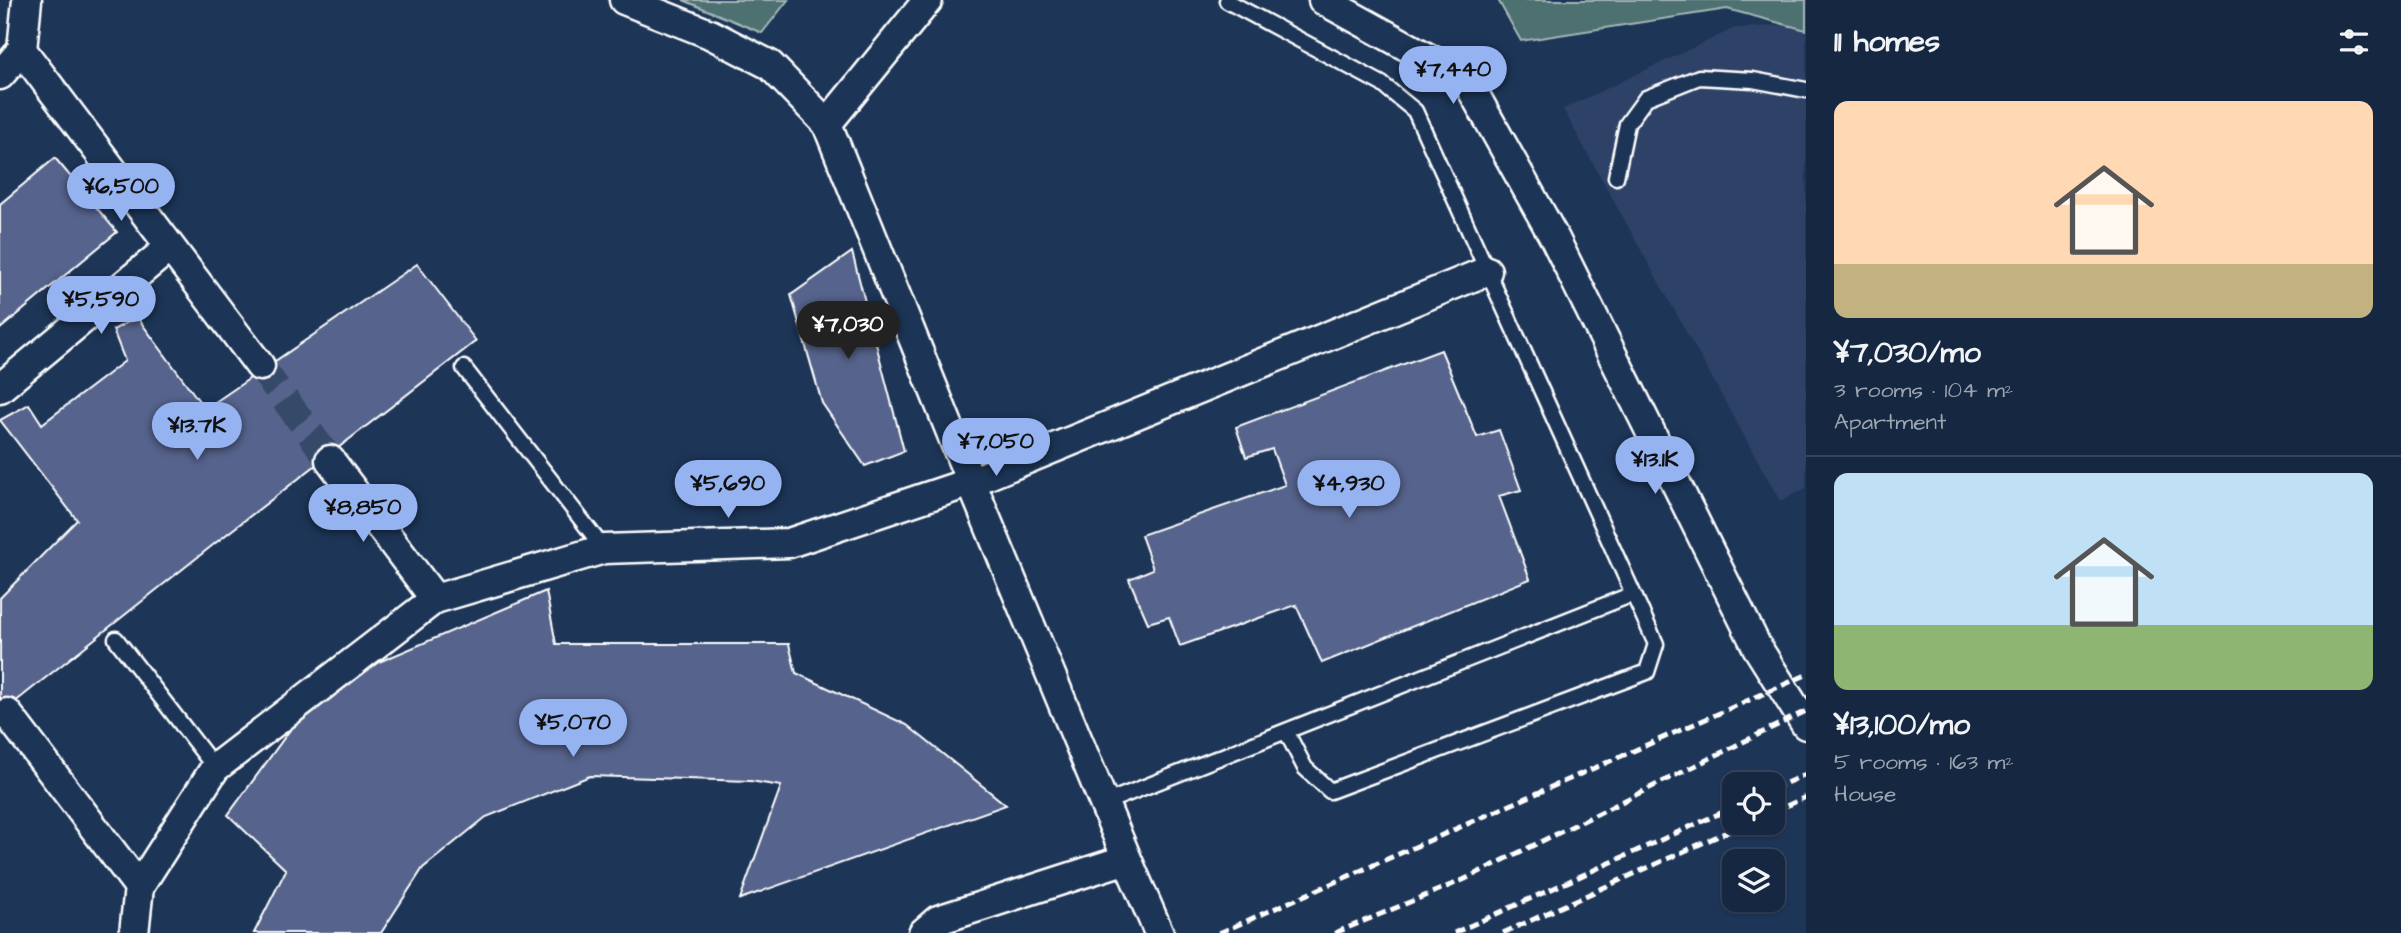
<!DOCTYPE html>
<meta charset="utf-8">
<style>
body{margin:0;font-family:"Architects Daughter",sans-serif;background:#23344c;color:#f1f3f6;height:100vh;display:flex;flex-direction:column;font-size:26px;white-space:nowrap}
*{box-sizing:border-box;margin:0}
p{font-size:23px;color:#9ea6b1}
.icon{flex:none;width:38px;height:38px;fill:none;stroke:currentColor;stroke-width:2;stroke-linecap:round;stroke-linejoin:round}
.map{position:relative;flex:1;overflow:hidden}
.sheet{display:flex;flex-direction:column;background:#162841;width:595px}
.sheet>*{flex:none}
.tools{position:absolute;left:1722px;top:772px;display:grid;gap:14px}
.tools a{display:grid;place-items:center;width:63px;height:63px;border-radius:14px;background:#162841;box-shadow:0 2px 5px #0004,0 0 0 2px #35445a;font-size:35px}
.price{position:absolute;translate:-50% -60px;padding:0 16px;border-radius:24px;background:#95b2f1;color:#111;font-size:23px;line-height:46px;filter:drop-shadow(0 2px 4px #0008)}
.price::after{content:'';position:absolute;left:50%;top:42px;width:21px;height:16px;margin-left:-10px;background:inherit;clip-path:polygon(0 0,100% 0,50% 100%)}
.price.on{background:#222;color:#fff}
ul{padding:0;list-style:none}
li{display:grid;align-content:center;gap:14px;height:371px;padding:0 28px}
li+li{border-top:2px solid #35445a}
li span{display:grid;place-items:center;height:217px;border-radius:14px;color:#555}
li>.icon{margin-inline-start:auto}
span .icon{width:126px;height:126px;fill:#fffc;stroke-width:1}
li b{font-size:30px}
h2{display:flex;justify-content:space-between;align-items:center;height:84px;padding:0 28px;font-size:30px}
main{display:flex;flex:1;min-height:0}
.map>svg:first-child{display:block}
</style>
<main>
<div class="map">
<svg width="1806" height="933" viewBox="0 0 1806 933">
<rect width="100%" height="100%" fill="#1d3557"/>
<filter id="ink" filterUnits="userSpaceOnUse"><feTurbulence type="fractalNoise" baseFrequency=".0143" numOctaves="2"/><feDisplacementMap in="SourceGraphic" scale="14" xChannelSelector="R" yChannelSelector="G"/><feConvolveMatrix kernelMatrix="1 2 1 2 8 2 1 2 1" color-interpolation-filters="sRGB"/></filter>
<g filter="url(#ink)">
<path fill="#2e4367" d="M1789 25 1806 30V488L1780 501 1563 109 1735 28Z"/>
<path fill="#4e7071" stroke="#a6b8b8" stroke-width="2" d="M683 0H788L762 33Z
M1498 0H1806V30L1727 9 1521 41Z"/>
<path fill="#56648c" stroke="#fff" stroke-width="2" d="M55 158 117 232 0 329V204Z
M852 252 904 451 865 466 822 403 791 295Z
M417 264 476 341 218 541 0 714V598L77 520 0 420 29 404 42 424 125 361 113 330 137 317 205 409Z
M1441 350 1477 437 1499 430 1521 490 1499 496 1530 579 1322 663 1296 605 1180 646 1169 617 1148 623 1129 579 1153 569 1141 535 1285 485 1272 449 1246 457 1236 427Z
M546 591 556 644H789L796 673 907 725 1006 805 740 899 781 786 750 781 590 776 486 817 423 868 381 933H254L286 870 228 815 295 723 353 673Z"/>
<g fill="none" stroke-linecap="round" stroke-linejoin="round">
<path stroke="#344968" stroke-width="28" stroke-dasharray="28 14" stroke-linecap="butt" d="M260 366 330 460"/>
<defs>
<path id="service" d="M1227 1 1382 84 1415 111 1656 644 1647 672 1330 791 1305 768 1286 731
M1616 177 1627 124 1646 98 1699 77 1753 80 1806 90
M464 368 604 549
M116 639 215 768
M1104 803 1633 594"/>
<path id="minor" d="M624 0 710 34 770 65 827 124 971 482 1127 859 938 920 923 933
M1323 0 1466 79 1555 239 1757 647 1806 725
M22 50 260 366
M0 75 22 50 27 0
M827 124 928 0
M0 388 170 247
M330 460 435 599
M7 713 139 887
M1127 859 1159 933
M134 933 139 887 215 768 435 599 604 549 789 543 971 482 1487 271"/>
</defs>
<use href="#service" stroke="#fff" stroke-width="19"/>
<use href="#minor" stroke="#fff" stroke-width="33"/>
<use href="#service" stroke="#1d3557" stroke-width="14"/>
<use href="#minor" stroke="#1d3557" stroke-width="28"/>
<path stroke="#fff" stroke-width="5" stroke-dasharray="10 5" stroke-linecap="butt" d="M1773 789 1806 774
M1773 812 1806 797
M1219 933 1806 675
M1335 933 1463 880 1806 711
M1454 933 1734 807
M1503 933 1749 822"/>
</g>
</g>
</svg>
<div class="tools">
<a><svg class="icon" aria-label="locate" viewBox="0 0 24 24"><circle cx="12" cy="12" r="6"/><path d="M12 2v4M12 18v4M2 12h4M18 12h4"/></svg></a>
<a><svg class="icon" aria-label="layers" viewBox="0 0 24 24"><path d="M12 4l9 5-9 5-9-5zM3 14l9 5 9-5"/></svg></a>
</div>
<b class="price" style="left:1453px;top:106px">¥7,440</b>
<b class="price" style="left:121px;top:223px">¥6,500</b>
<b class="price" style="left:101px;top:336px">¥5,590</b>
<b class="price on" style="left:848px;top:361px">¥7,030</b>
<b class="price" style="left:197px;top:462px">¥13.7K</b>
<b class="price" style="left:996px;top:478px">¥7,050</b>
<b class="price" style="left:1655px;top:496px">¥13.1K</b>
<b class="price" style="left:728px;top:520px">¥5,690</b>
<b class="price" style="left:1349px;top:520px">¥4,930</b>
<b class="price" style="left:363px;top:544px">¥8,850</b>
<b class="price" style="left:573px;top:759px">¥5,070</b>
</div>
<section class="sheet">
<h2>11 homes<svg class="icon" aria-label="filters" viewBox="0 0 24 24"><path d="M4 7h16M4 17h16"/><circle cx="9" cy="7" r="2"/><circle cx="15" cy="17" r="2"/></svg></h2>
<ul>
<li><span style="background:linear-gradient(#ffd9b3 75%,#c2b280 0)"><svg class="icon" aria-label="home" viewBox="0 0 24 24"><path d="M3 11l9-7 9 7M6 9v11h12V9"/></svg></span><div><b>¥7,030/mo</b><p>3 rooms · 104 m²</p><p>Apartment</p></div></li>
<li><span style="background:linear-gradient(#bfe0f5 70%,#8fb573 0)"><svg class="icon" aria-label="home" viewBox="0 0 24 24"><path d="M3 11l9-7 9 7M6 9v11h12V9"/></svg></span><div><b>¥13,100/mo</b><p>5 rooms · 163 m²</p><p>House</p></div></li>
</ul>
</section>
</main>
